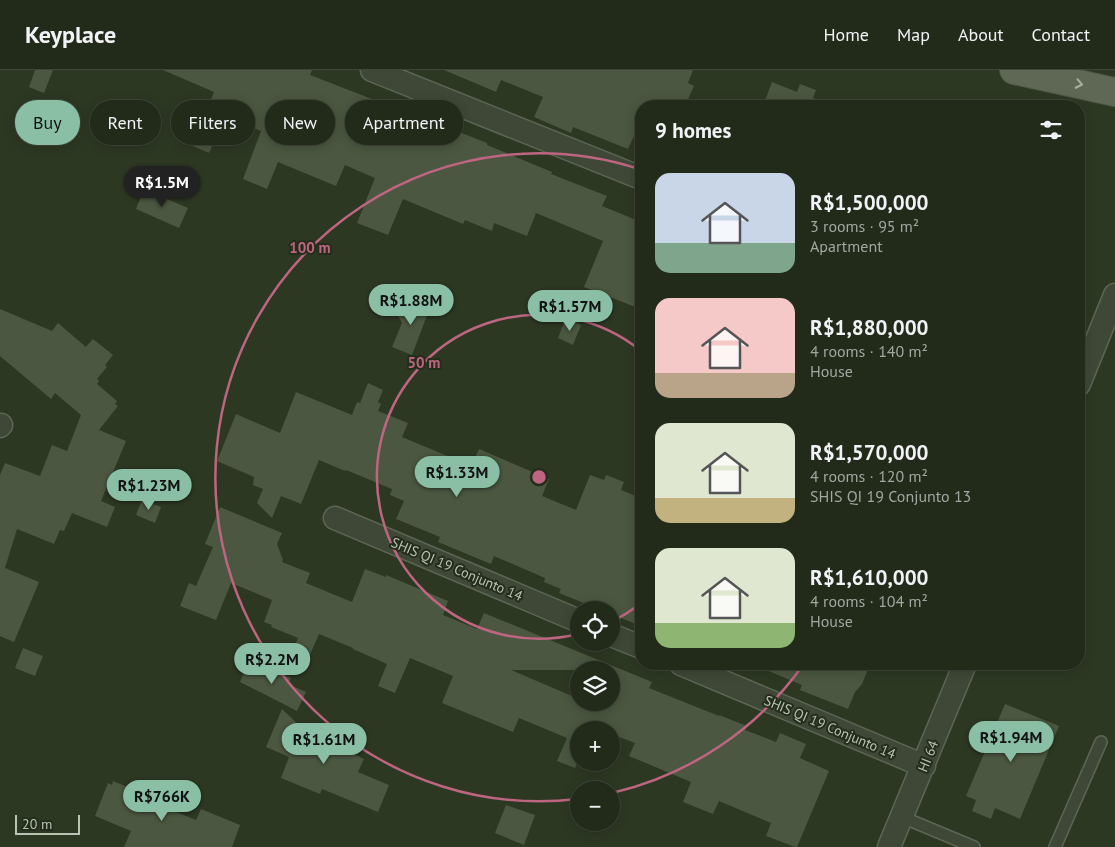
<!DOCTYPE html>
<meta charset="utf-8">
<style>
body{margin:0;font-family:"PT Sans",sans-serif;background:#2a3223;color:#f1f3f6;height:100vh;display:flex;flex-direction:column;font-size:19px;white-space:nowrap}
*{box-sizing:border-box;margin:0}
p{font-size:16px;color:#a2a7a2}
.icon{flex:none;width:28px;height:28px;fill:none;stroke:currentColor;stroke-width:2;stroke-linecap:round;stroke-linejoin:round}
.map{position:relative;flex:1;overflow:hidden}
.details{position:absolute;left:635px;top:30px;width:450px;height:570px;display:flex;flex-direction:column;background:#222a1a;border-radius:20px;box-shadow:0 2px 12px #0003,0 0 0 1px #3f4639}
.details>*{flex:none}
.banner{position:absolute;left:15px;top:30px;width:475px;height:45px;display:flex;gap:10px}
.fabs{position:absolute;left:570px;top:531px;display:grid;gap:10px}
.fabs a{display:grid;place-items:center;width:50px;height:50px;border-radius:50%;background:#222a1a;box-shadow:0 2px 12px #0003,0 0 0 1px #3f4639;font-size:25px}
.scale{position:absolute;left:15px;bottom:12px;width:65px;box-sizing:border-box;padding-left:5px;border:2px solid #bac4b2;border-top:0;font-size:14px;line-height:18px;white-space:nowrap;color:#bac4b2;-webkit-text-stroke:4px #242d1c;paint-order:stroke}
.price{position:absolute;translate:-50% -42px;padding:0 11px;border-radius:18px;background:#8abfa5;color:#111;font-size:16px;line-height:32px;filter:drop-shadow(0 1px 2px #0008)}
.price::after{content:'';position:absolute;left:50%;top:30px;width:15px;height:11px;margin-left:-8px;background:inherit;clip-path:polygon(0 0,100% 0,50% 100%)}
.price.selected{background:#222;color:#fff}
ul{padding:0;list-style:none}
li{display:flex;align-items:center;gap:15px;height:125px;padding:0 20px}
li span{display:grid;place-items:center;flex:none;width:140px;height:100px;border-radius:15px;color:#555}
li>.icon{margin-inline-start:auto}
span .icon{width:60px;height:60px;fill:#fffc;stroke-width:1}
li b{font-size:21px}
h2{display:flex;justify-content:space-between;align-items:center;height:60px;padding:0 20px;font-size:21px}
.tag{padding:0 18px;border-radius:22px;background:#222a1a;box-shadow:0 2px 12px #0003,0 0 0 1px #3f4639;font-size:18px;line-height:45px}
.tag.selected{background:#8abfa5;color:#111}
header{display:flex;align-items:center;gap:30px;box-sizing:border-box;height:70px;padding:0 25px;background:#222a1a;border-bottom:1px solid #3f4639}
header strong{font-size:24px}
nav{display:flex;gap:28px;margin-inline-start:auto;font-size:18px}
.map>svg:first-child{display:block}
</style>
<header>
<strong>Keyplace</strong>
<nav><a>Home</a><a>Map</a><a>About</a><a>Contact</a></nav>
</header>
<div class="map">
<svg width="1115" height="777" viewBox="0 0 1115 777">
<rect width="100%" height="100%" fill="#2d3823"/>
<path fill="#4b5740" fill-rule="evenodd" d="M35 0H53L44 23 29 17Z
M163 0H312L310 5 372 29V31L388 40 442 62 444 56 487 73V75L552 102 551 104 607 126 602 136 641 152V229L638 238 584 217 603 171 536 143 527 166 494 153 492 161 465 150 463 154 403 129 388 165 357 153 375 108 345 95 336 116 278 92 267 119 243 109 261 61 225 46 209 83 178 70 186 53 199 58 214 22Z
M444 0H693L688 13 694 16 685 36H641V69L634 66 628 79 573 57 571 63 534 47 543 27 501 10 496 22Z
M772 12 797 22 800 14 816 20 813 28 831 35V36H763Z
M144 119 188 138 179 158 136 139Z
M419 230 431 235 412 285 392 277 402 253 395 240Z
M0 239 52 261 58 253 86 277 93 269 113 285 105 295 107 297 97 309 99 311 97 314 117 331 115 334 118 336 99 360 126 371 101 431 115 437 107 457 72 443 64 461 60 460 54 474 17 459 5 498 39 512 14 572 0 566V405L5 393 40 406 52 375 67 381 81 345 55 323 51 329 0 286Z
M566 248 581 255 573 275 558 268Z
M368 313 383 320 378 332 381 334 378 341 408 353 402 367 469 395 472 387 475 388 479 379 549 409 542 426 576 440 590 405 604 410 606 405 624 412 621 420 641 428V556L611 544V540H601L559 523 561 519 544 512 545 508 494 486 491 494 438 472 440 467 396 449 404 431 390 425 392 419 346 400 345 401 319 390 301 434 281 426 272 448 257 433 263 419 253 415 254 407 217 391 236 344 280 363 296 322 352 345 357 332 360 333Z
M142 430 161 437 155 453 136 445Z
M220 437 282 463 277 474 283 490 282 492 310 503 306 513 352 532 365 499 386 507V505L448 531 443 545 477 559 484 543 652 612 649 618 719 646V645L747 656 745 660 776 672 780 663 806 674 800 688 829 701 797 777H795L766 766 771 753 719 731 713 744 683 732 691 712 629 686 635 673 611 664V660H579V689L575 698 557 691 567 668 519 648 513 662 442 633 453 606 410 588 395 623 378 616 387 594 353 579V578L319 564 309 587 293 580 298 568 271 557 272 555 264 552 272 530 231 513 216 550 180 536 189 513 196 516 213 477 205 474ZM511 600H611V632H579V629Z
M23 578 43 586 35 606 15 598Z
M249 589 291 608 288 614 306 622 297 641 240 612Z
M752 594H870L862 614 855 622 848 639 800 620 802 615Z
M1005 634 1059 656 1020 749 995 738 991 749 972 741 976 730 966 726Z
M282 639 305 661 364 689 358 702 389 715 378 742 322 719 320 724 281 708 289 687 266 677Z
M113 711 149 726 147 730 196 750 201 739 240 755 232 777H124L131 761 95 746 108 713 112 715Z
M506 735 535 745 524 775 495 763Z"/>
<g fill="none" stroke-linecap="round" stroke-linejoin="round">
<defs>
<path id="lane" d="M902 747 974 777
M1055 777 1101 672"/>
<path id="street" d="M372 0 641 108
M1079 314 1115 225
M0 356 1 355
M335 448 579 551
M611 565 641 577
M681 594 924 696
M889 777 965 594"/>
<path id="primary" d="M1014 0 1115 22"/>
</defs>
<use href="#lane" stroke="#5d6655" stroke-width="14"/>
<use href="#street" stroke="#5d6655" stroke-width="25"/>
<use href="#primary" stroke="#4b5443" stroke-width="30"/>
<use href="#lane" stroke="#3f4837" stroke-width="11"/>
<use href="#street" stroke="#3f4837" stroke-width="22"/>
<use href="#primary" stroke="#5e6855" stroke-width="28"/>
</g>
<defs><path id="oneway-chevron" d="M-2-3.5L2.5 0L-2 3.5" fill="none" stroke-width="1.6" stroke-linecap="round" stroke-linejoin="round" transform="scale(1.25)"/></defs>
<use stroke="#a8b29f" href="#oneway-chevron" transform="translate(1079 14) rotate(12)"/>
<g fill="none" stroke="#be6582" stroke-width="2.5">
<path d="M641 533A162 162 0 0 1 611 552M578 564A162 162 0 1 1 641 281"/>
<path d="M803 595A324 324 0 0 1 612 723M578 729A324 324 0 1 1 639 99"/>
</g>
<g text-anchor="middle" stroke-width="4" stroke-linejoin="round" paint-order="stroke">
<g font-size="14" fill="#bac4b2" stroke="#242d1c">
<text transform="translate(457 499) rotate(23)" y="5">SHIS QI 19 Conjunto 14</text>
<text transform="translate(830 657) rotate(23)" y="5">SHIS QI 19 Conjunto 14</text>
<text transform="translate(928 686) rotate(-68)" y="5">HI 64</text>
</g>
</g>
<circle cx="539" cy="407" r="8" fill="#be6582" stroke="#242d1c" stroke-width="2.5"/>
<g font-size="15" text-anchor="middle" font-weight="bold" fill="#be6582" stroke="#242d1c" stroke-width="4" stroke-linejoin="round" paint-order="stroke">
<text x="310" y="183">100 m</text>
<text x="424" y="298">50 m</text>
</g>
</svg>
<div class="fabs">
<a><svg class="icon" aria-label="locate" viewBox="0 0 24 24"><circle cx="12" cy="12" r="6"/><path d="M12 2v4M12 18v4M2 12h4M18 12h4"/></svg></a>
<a><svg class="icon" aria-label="layers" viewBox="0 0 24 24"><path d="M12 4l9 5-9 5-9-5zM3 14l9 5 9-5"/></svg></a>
<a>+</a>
<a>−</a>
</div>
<div class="scale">20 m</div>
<b class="price selected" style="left:162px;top:138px">R$1.5M</b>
<b class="price" style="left:411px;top:256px">R$1.88M</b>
<b class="price" style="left:570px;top:262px">R$1.57M</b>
<b class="price" style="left:457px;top:428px">R$1.33M</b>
<b class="price" style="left:149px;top:441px">R$1.23M</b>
<b class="price" style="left:272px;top:615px">R$2.2M</b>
<b class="price" style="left:1011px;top:693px">R$1.94M</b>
<b class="price" style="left:324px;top:695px">R$1.61M</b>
<b class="price" style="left:162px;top:752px">R$766K</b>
<div class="banner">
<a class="tag selected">Buy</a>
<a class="tag">Rent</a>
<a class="tag">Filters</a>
<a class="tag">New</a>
<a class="tag">Apartment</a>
</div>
<section class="details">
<h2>9 homes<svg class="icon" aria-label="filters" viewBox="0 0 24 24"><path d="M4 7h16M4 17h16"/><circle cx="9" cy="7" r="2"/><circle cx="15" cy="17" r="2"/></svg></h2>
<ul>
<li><span style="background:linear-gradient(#c9d6e8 70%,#7fa58c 0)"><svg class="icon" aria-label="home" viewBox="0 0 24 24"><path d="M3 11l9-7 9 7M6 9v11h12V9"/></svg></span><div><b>R$1,500,000</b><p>3 rooms · 95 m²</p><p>Apartment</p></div></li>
<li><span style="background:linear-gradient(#f6c9c9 75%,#b9a48a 0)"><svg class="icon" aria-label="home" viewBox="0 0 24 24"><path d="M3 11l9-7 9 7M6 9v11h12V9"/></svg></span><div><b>R$1,880,000</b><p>4 rooms · 140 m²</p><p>House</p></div></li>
<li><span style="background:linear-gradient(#dfe7d0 75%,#c2b280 0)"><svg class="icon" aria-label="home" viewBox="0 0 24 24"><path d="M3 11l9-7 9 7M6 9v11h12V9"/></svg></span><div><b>R$1,570,000</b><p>4 rooms · 120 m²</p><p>SHIS QI 19 Conjunto 13</p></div></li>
<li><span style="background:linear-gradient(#dfe7d0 75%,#8fb573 0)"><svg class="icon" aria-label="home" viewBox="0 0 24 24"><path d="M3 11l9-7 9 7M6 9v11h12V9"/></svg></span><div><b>R$1,610,000</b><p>4 rooms · 104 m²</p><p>House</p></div></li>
</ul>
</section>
</div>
